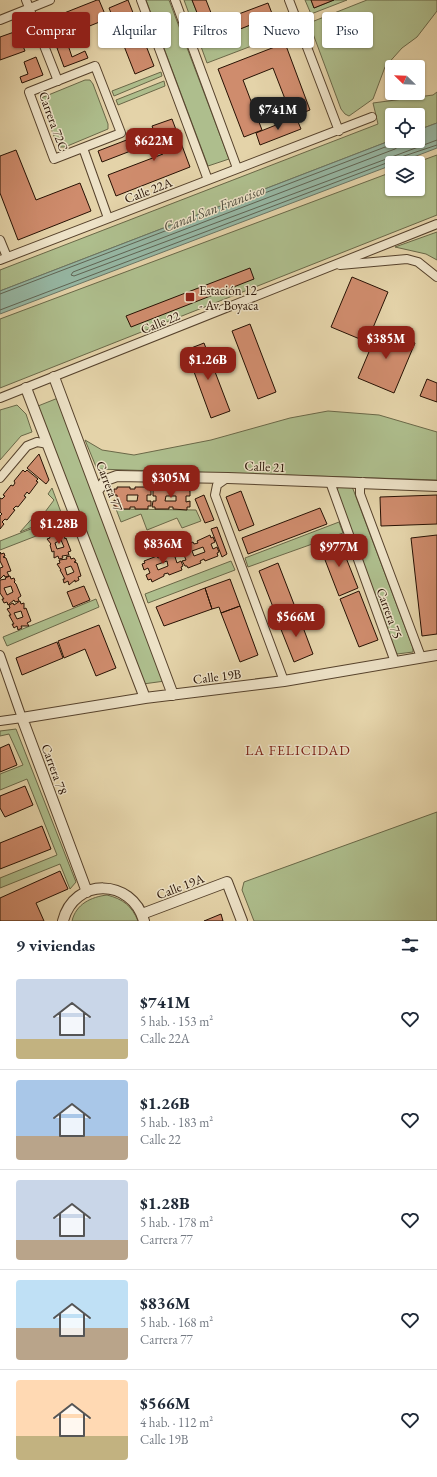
<!DOCTYPE html>
<html lang="es">
<meta charset="utf-8">
<style>
body{margin:0;font-family:"EB Garamond",serif;background:#f6f6f7;color:#1f2937;height:100vh;display:flex;flex-direction:column;font-size:15px;white-space:nowrap}
*{box-sizing:border-box;margin:0}
p{font-size:13px;color:#747a83}
.icon{flex:none;width:22px;height:22px;fill:none;stroke:currentColor;stroke-width:2;stroke-linecap:round;stroke-linejoin:round}
.map{position:relative;height:921px;overflow:hidden}
.details{display:flex;flex-direction:column;background:#fff;flex:1}
.details>*{flex:none}
.banner{position:absolute;left:12px;top:12px;width:413px;height:36px;display:flex;gap:8px}
.needle{width:26px;rotate:293deg}
.buttons{position:absolute;left:385px;top:60px;display:grid;gap:8px}
.buttons a{display:grid;place-items:center;width:40px;height:40px;border-radius:4px;background:#fff;box-shadow:0 1px 3px #0004;font-size:20px}
.price{position:absolute;translate:-50% -34px;padding:0 9px;border-radius:8px;background:#8f2418;color:#fff;font-size:13px;line-height:26px;filter:drop-shadow(0 1px 2px #0008)}
.price::after{content:'';position:absolute;left:50%;top:24px;width:12px;height:9px;margin-left:-6px;background:inherit;clip-path:polygon(0 0,100% 0,50% 100%)}
.price.on{background:#222;color:#fff}
ul{padding:0;list-style:none}
li{display:flex;align-items:center;gap:12px;height:100px;padding:0 16px}
li+li{border-top:1px solid #e0e1e3}
li span{display:grid;place-items:center;flex:none;width:112px;height:80px;border-radius:4px;color:#555}
li>.icon{margin-inline-start:auto}
span .icon{width:48px;height:48px;fill:#fffc;stroke-width:1}
li b{font-size:17px}
h2{display:flex;justify-content:space-between;align-items:center;height:48px;padding:0 16px;font-size:17px}
.chip{padding:0 14px;border-radius:4px;background:#fff;box-shadow:0 1px 3px #0004;font-size:14px;line-height:36px}
.chip.on{background:#8f2418;color:#fff}
.map>svg:first-child{display:block}
</style>
<div class="map">
<svg width="437" height="921" viewBox="0 0 437 921">
<rect width="100%" height="100%" fill="#e4d3a9"/>
<filter id="stains"><feTurbulence type="fractalNoise" baseFrequency=".005" numOctaves="4"/><feColorMatrix values="0 0 0 0 .2 0 0 0 0 .09 0 0 0 0 .02 0 0 0 .5 -.17"/></filter>
<radialGradient id="worn" r=".72"><stop offset=".6" stop-color="#630" stop-opacity="0"/><stop offset="1" stop-color="#630" stop-opacity=".3"/></radialGradient>
<path fill="#aebe8d" stroke="#6a6848" d="M146 0H169L229 159 208 166Z
M184 0H192L203 27 220 21 225 35 273 16 278 27 288 24 291 31 207 63Z
M305 0H311L314 8 334 0H347L311 14Z
M367 0H437V11L417 37 402 48 385 67 373 99 349 116 345 114 341 109 309 23Z
M161 72 162 76 114 96 112 91Z
M85 80H90L93 84 108 124V129L65 147H60L57 144 41 102V98Z
M164 81 165 86 118 105 116 100Z
M437 92V123L418 130V115H392V140L0 291V270L378 124 373 103 433 95Z
M437 155V215L0 388V319L392 172V189H418V163H415Z
M437 232V260L426 254 395 247Z
M58 398 165 681 143 684 38 406Z
M17 405 26 414 32 432 21 436 0 460V410Z
M328 411 379 415 437 432V480L97 469 85 440 102 450 134 455 211 440 290 418Z
M339 486H351L353 489 413 648V652L397 654 395 651 337 490Z
M52 488 62 515 20 532 37 513 42 516 54 500 48 494Z
M116 509 196 510 201 521 182 528 177 518 147 530 141 514 121 522Z
M64 516 67 524 0 550V541Z
M339 522 343 533 248 567 245 558Z
M231 561 235 570 148 603 145 594Z
M96 599 99 607 7 646 3 637Z
M16 729 76 882 70 889 60 864 0 888V878L57 855 27 779 0 790V774L23 765 9 734 0 736V731Z
M437 812V921H254L242 890 244 882Z
M107 895C123 899 132 906 138 921H72C76 904 91 897 107 895Z"/>
<path fill="#96b8a5" stroke="#6a7564" d="M437 123V148L398 163H392V165L0 314V291L392 140 418 141V130Z"/>
<g fill="none" stroke-linecap="round" stroke-linejoin="round">
<path stroke="#5e6454" stroke-width="1" d="M401 141 399 146 395 149 73 272 71 275 74 276 437 140
M398 163 401 157 437 145
M0 294 393 144 396 141
M0 310 389 162 394 163"/>
</g>
<path fill="#cf8c6d" stroke="#271103" fill-rule="evenodd" d="M97 0H99L107 19 57 39 49 19Z
M128 0 154 66 135 74 109 8Z
M192 0H206L215 23 203 28Z
M311 0H334L314 8Z
M268 3 273 16 225 35 220 21Z
M17 31 25 51 0 60V37Z
M285 43 310 110 292 117 273 68 243 80 262 130 244 137 218 69Z
M68 45 72 57 85 51 88 58 64 67 57 48Z
M36 57 43 75 22 83 20 77 28 74 24 62Z
M296 117 301 129 260 145 256 133Z
M172 119 190 167 116 196 108 175 163 154 152 126Z
M137 136 141 147 102 162 98 151Z
M16 150 36 200 80 183 91 211 18 240 0 193V156Z
M250 268 254 279 131 327 126 316Z
M352 277 388 292 367 342 331 327Z
M250 324 276 392 258 399 232 331Z
M379 328 415 343 394 393 358 378Z
M204 343 230 411 211 418 186 350Z
M427 379 437 383V402L420 396Z
M39 454 49 480 46 484 27 468Z
M23 470 25 472 27 470 38 479 36 481 38 482 29 494 27 492 24 496 26 497 18 507 16 506 13 509 15 510 7 520 5 519 2 522 4 524 0 529V516L2 514 0 512V498L2 499 5 496 3 495 11 485 13 486 15 483 14 481Z
M117 487H130V489H135V487H149V490H151V495H147V501H151V506H148V509H135V507H130V509H116V506H114V500L117 501V495H114V489H117ZM127 495H138L137 501H127Z
M156 487 169 488V490H174V488H188V490L190 491V496H186V502L190 501V507H187V510L173 509V507H169V509H155V507H152L153 501H156V496H153V490H156ZM166 496H176V501H165Z
M241 491 254 525 239 531 226 497Z
M204 495 214 520 205 523 195 499Z
M437 495V524L381 526 380 497Z
M320 508 327 524 248 554 242 538Z
M217 527 227 554 222 557 211 529Z
M60 531 61 534 64 533 65 539 66 538 71 551 68 552 69 555 62 556 63 558 59 559 58 556 54 558V551L52 552 50 545 51 544 47 539 50 538 49 535 53 533 54 535ZM61 540 64 547 57 549 55 543Z
M210 535 211 538 213 537 215 542 211 544 213 549 217 547 219 552 217 553 218 556 205 561 204 559 200 561 201 563 188 568 187 566H185L182 561 186 560 184 555 181 556 178 551 181 550 180 547 193 542 194 544 198 543 197 541ZM203 547 205 552 194 556 192 551Z
M437 535V634L422 636 411 538Z
M339 540 358 588 339 596 320 547Z
M174 549 175 552 177 551 179 556 175 557 177 563 181 561 183 566 181 567 182 570 169 575 168 573 164 574V576L152 582 151 579 148 580 146 575 150 573 148 568 144 570 142 564 145 563 144 561 157 556 158 558 162 556 161 554ZM167 561 168 566 158 570 156 565Z
M0 552 1 554 4 553 5 556 3 557 6 558 11 571 7 572 9 576 5 577 4 575 0 579V568L3 567 0 561Z
M70 556 71 559 74 558 76 561 74 562 77 563 81 576 78 577 79 580 75 582V580L69 585 68 581 64 583 63 579H65L60 570H61L57 564 60 563 59 560 67 559 66 557ZM71 566 74 572 67 575 65 568Z
M278 563 297 612 278 620 259 571Z
M10 576 11 579 14 578 15 581 14 582 16 584 21 596 18 598 19 601 15 602 14 600 8 605 7 602 4 603 2 599H4L0 593V580L6 579 5 578ZM11 586 13 592 7 595 4 588Z
M230 579 240 606 221 613 219 607 212 609 205 588Z
M84 586 90 600 73 607 67 592Z
M205 588 212 609 164 626 156 607Z
M359 591 378 640 359 647 340 599Z
M20 601 21 604 24 603V609L26 608 31 621 27 623 29 626H21L22 628 18 630 17 626 14 628 12 624H14L9 615H11L7 609 10 608 9 605 13 603 14 605ZM21 611 23 617 17 619 14 613Z
M240 606 258 655 240 662 221 613Z
M298 614 313 654 294 662 278 622Z
M99 625 116 668 96 676 85 649 64 658 58 641Z
M57 642 63 658 22 675 16 658Z
M9 744 17 765 0 772V748Z
M25 786 33 805 5 817 0 808V796Z
M42 826 51 849 0 869V843Z
M60 871 68 889 36 903 44 921H0V898Z
M221 914 223 921H204Z"/>
<g fill="none" stroke-linecap="round" stroke-linejoin="round">
<defs>
<path id="minor" d="M26 0 58 81
M141 0 208 180
M175 0 237 168
M289 0 339 131
M0 20 50 0
M95 66 121 133 54 159 29 92Z
M83 148 108 218
M0 240 7 257
M0 260 372 117
M340 265 407 259 418 262 437 277
M0 398 437 224
M0 478 27 446 37 442 48 444
M227 478 217 485 215 495 284 681
M330 482 395 662
M363 482 360 487V494L421 657
M0 655 22 718 0 721"/>
<path id="tertiary" d="M54 377 173 695
M26 388 145 698
M98 490 106 480 117 476 228 478 437 486
M87 892 22 718 145 698 284 681 437 655
M142 914 227 882 242 921
M63 921C74 877 132 878 144 921"/>
</defs>
<use href="#minor" stroke="#56422c" stroke-width="10"/>
<use href="#tertiary" stroke="#56422c" stroke-width="12"/>
<use href="#minor" stroke="#ede2c7" stroke-width="8"/>
<use href="#tertiary" stroke="#ede2c7" stroke-width="10"/>
</g>
<rect fill="#8f2418" stroke="#ede2c7" stroke-width="1.5" x="185" y="292" width="10" height="10" rx="2"/>
<g text-anchor="middle" stroke-width="3" stroke-linejoin="round" paint-order="stroke">
<g font-size="13" fill="#271103" stroke="#ede2c7">
<text transform="translate(54 121) rotate(70)" y="5">Carrera 72C</text>
<text transform="translate(148 190) rotate(-21)" y="5">Calle 22A</text>
<text transform="translate(160 322) rotate(-22)" y="5">Calle 22</text>
<text transform="translate(265 466) rotate(3)" y="5">Calle 21</text>
<text transform="translate(110 486) rotate(69)" y="5">Carrera 77</text>
<text transform="translate(390 613) rotate(70)" y="5">Carrera 75</text>
<text transform="translate(217 676) rotate(-7)" y="5">Calle 19B</text>
<text transform="translate(55 769) rotate(70)" y="5">Carrera 78</text>
<text transform="translate(180 886) rotate(-21)" y="5">Calle 19A</text>
</g>
<g font-size="13" fill="#271103" stroke="#ede2c7" text-anchor="start">
<text x="199" y="295">Estación 12<tspan x="199" dy="15">- Av. Boyaca</tspan></text>
</g>
<g font-size="14" font-style="italic" fill="#4e4b3c" stroke="#ede2c7">
<text transform="translate(214 208) rotate(-21)" y="5">Canal San Francisco</text>
</g>
<g font-size="14" letter-spacing="1" fill="#7a1f14" stroke="#ede2c7">
<text x="298" y="755">LA FELICIDAD</text>
</g>
</g>
<rect width="100%" height="100%" filter="url(#stains)"/>
<rect width="100%" height="100%" fill="url(#worn)"/>
</svg>
<div class="buttons">
<a><svg class="needle" viewBox="-14 -14 28 28"><path d="M0-13l5 13h-10z" fill="#e53935"/><path d="M0 13l5-13h-10z" fill="#747a83"/></svg></a>
<a><svg class="icon" aria-label="locate" viewBox="0 0 24 24"><circle cx="12" cy="12" r="6"/><path d="M12 2v4M12 18v4M2 12h4M18 12h4"/></svg></a>
<a><svg class="icon" aria-label="layers" viewBox="0 0 24 24"><path d="M12 4l9 5-9 5-9-5zM3 14l9 5 9-5"/></svg></a>
</div>
<b class="price on" style="left:278px;top:131px">$741M</b>
<b class="price" style="left:154px;top:162px">$622M</b>
<b class="price" style="left:386px;top:360px">$385M</b>
<b class="price" style="left:208px;top:381px">$1.26B</b>
<b class="price" style="left:171px;top:499px">$305M</b>
<b class="price" style="left:59px;top:545px">$1.28B</b>
<b class="price" style="left:163px;top:565px">$836M</b>
<b class="price" style="left:339px;top:568px">$977M</b>
<b class="price" style="left:296px;top:638px">$566M</b>
<div class="banner">
<a class="chip on">Comprar</a>
<a class="chip">Alquilar</a>
<a class="chip">Filtros</a>
<a class="chip">Nuevo</a>
<a class="chip">Piso</a>
</div>
</div>
<section class="details">
<h2>9 viviendas<svg class="icon" aria-label="filters" viewBox="0 0 24 24"><path d="M4 7h16M4 17h16"/><circle cx="9" cy="7" r="2"/><circle cx="15" cy="17" r="2"/></svg></h2>
<ul>
<li><span style="background:linear-gradient(#c9d6e8 75%,#c2b280 0)"><svg class="icon" aria-label="home" viewBox="0 0 24 24"><path d="M3 11l9-7 9 7M6 9v11h12V9"/></svg></span><div><b>$741M</b><p>5 hab. · 153 m²</p><p>Calle 22A</p></div><svg class="icon" aria-label="heart" viewBox="0 0 24 24"><path d="M12 20l-8-8c-3-5 5-10 8-4 3-6 11-1 8 4z"/></svg></li>
<li><span style="background:linear-gradient(#a9c7e8 70%,#b9a48a 0)"><svg class="icon" aria-label="home" viewBox="0 0 24 24"><path d="M3 11l9-7 9 7M6 9v11h12V9"/></svg></span><div><b>$1.26B</b><p>5 hab. · 183 m²</p><p>Calle 22</p></div><svg class="icon" aria-label="heart" viewBox="0 0 24 24"><path d="M12 20l-8-8c-3-5 5-10 8-4 3-6 11-1 8 4z"/></svg></li>
<li><span style="background:linear-gradient(#c9d6e8 75%,#b9a48a 0)"><svg class="icon" aria-label="home" viewBox="0 0 24 24"><path d="M3 11l9-7 9 7M6 9v11h12V9"/></svg></span><div><b>$1.28B</b><p>5 hab. · 178 m²</p><p>Carrera 77</p></div><svg class="icon" aria-label="heart" viewBox="0 0 24 24"><path d="M12 20l-8-8c-3-5 5-10 8-4 3-6 11-1 8 4z"/></svg></li>
<li><span style="background:linear-gradient(#bfe0f5 60%,#b9a48a 0)"><svg class="icon" aria-label="home" viewBox="0 0 24 24"><path d="M3 11l9-7 9 7M6 9v11h12V9"/></svg></span><div><b>$836M</b><p>5 hab. · 168 m²</p><p>Carrera 77</p></div><svg class="icon" aria-label="heart" viewBox="0 0 24 24"><path d="M12 20l-8-8c-3-5 5-10 8-4 3-6 11-1 8 4z"/></svg></li>
<li><span style="background:linear-gradient(#ffd9b3 70%,#c2b280 0)"><svg class="icon" aria-label="home" viewBox="0 0 24 24"><path d="M3 11l9-7 9 7M6 9v11h12V9"/></svg></span><div><b>$566M</b><p>4 hab. · 112 m²</p><p>Calle 19B</p></div><svg class="icon" aria-label="heart" viewBox="0 0 24 24"><path d="M12 20l-8-8c-3-5 5-10 8-4 3-6 11-1 8 4z"/></svg></li>
</ul>
</section>
